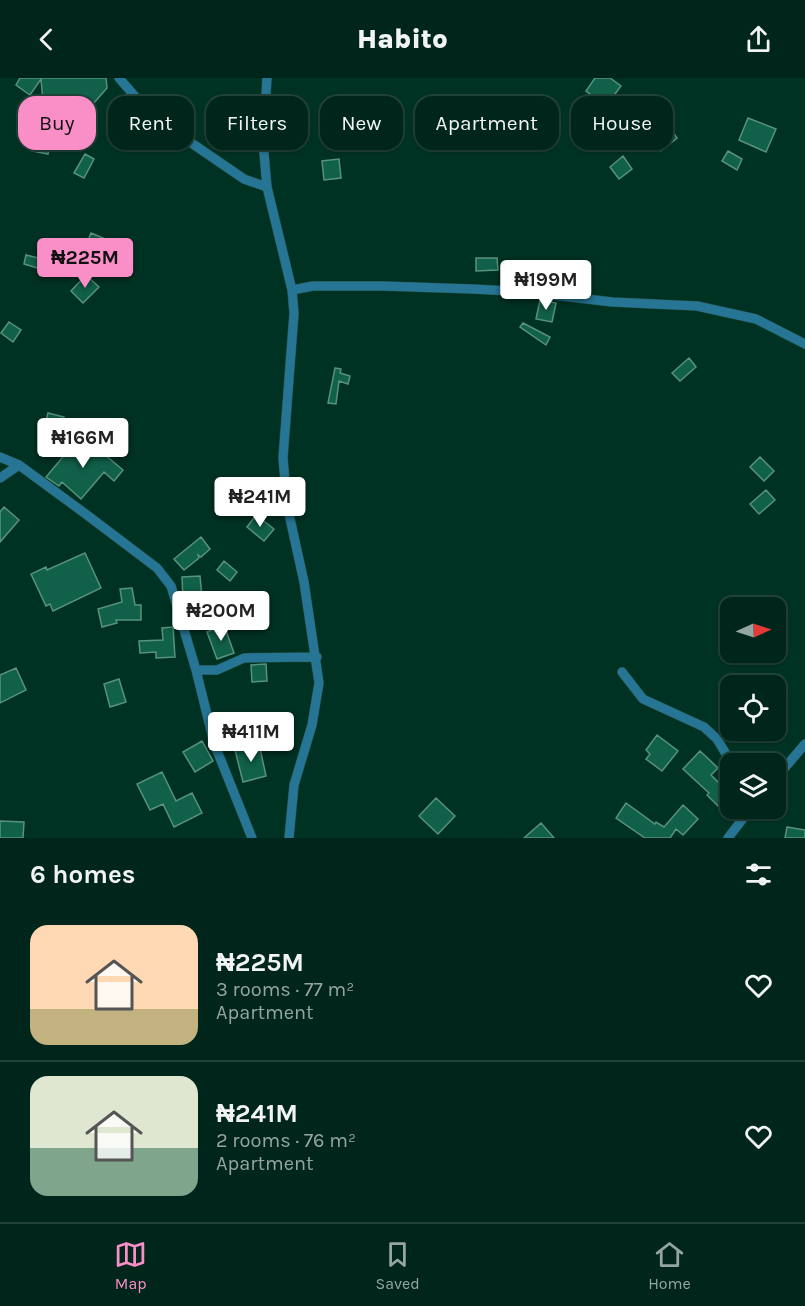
<!DOCTYPE html>
<meta charset="utf-8">
<style>
body{margin:0;font-family:Karla,sans-serif;background:#0e3228;color:#f1f3f6;height:100vh;display:flex;flex-direction:column;font-size:22px;white-space:nowrap}
*{box-sizing:border-box;margin:0}
p{font-size:20px;color:#95a5a3}
.icon{flex:none;width:33px;height:33px;fill:none;stroke:currentColor;stroke-width:2;stroke-linecap:round;stroke-linejoin:round}
.map{position:relative;height:760px;overflow:hidden}
.side{display:flex;flex-direction:column;background:#00261b;flex:1}
.side>*{flex:none}
.banner{position:absolute;left:18px;top:18px;width:770px;height:54px;display:flex;gap:12px}
.needle{width:39px;rotate:87deg}
.controls{position:absolute;left:720px;top:519px;display:grid;gap:12px}
.controls a{display:grid;place-items:center;width:66px;height:66px;border-radius:12px;background:#00261b;box-shadow:0 2px 4px #0004,0 0 0 2px #22433a;font-size:30px}
.price{position:absolute;translate:-50% -51px;padding:0 14px;border-radius:6px;background:#fff;color:#222;font-size:20px;line-height:39px;filter:drop-shadow(0 2px 3px #0008)}
.price::after{content:'';position:absolute;left:50%;top:36px;width:18px;height:14px;margin-left:-9px;background:inherit;clip-path:polygon(0 0,100% 0,50% 100%)}
.price.active{background:#fa8fc7;color:#111}
ul{padding:0;list-style:none}
li{display:flex;align-items:center;gap:18px;height:150px;padding:0 30px}
li+li{border-top:2px solid #22433a}
li span{display:grid;place-items:center;flex:none;width:168px;height:120px;border-radius:18px;color:#555}
li>.icon{margin-inline-start:auto}
span .icon{width:72px;height:72px;fill:#fffc;stroke-width:1}
li b{font-size:26px}
h2{display:flex;justify-content:space-between;align-items:center;height:72px;padding:0 30px;font-size:26px}
.tag{padding:0 21px;border-radius:18px;background:#00261b;box-shadow:0 2px 4px #0004,0 0 0 2px #22433a;font-size:21px;line-height:54px}
.tag.active{background:#fa8fc7;color:#111}
header{display:flex;justify-content:space-between;align-items:center;height:78px;padding:0 30px;background:#00261b;font-size:27px;font-weight:800}
.tab-bar{display:flex;justify-content:space-around;align-items:center;height:84px;border-top:2px solid #22433a;background:#00261b;font-size:16px;color:#95a5a3}
.tab-bar a{display:grid;justify-items:center;gap:3px}
.tab-bar .active{color:#fa8fc7}
.map>svg:first-child{display:block}
</style>
<header><svg class="icon" aria-label="back" viewBox="0 0 24 24"><path d="M15 5l-7 7 7 7"/></svg>Habito<svg class="icon" aria-label="share" viewBox="0 0 24 24"><path d="M12 15V3M7 8l5-5 5 5M5 13v7h14v-7"/></svg></header>
<div class="map">
<svg width="805" height="760" viewBox="0 0 805 760">
<rect width="100%" height="100%" fill="#003224"/>
<path fill="#116049" stroke="#57927c" stroke-width="1.5" d="M20 0H106L107 10 86 34H79L73 42 65 41 43 23 41 1 30 17 16 7Z
M595 0H610L621 8 606 28 586 13Z
M748 40 776 51 766 74 739 62Z
M664 41 677 60 661 73 647 54Z
M28 43 53 48 48 76 32 73 34 66 24 64Z
M728 73 742 81 737 92 722 83Z
M85 76 94 81 84 100 74 95Z
M623 78 632 91 619 101 610 89Z
M339 81 341 100 324 102 322 83Z
M91 155 103 160 94 183 82 178Z
M26 177 47 182 44 192 24 186Z
M476 180H497L498 192 476 193Z
M86 197 99 209 83 225 71 213Z
M540 222 556 225 552 244 536 241Z
M9 244 21 252 13 264 1 255Z
M523 245 550 259 546 267 520 249Z
M689 280 696 289 680 303 672 295Z
M335 290 341 291 340 295 350 298 348 306 339 303 336 326 328 325Z
M48 335 64 339 61 354 44 350Z
M77 362 93 376 98 371 123 392 114 403 104 394 81 421 62 404 59 408 46 399Z
M760 379 774 393 764 403 750 389Z
M766 412 775 422 759 436 750 426Z
M4 429 19 442 0 464V434Z
M256 437 274 451 264 463 247 449Z
M201 459 210 471 201 479 198 477 199 480 184 492 174 481Z
M85 475 101 510 53 533 50 526 46 528 31 496 46 489 47 492Z
M224 483 237 494 230 503 217 492Z
M200 498 202 520 183 522 182 499Z
M132 510 135 527H141V542H116L117 545 102 549 98 531 122 524 120 511Z
M224 547 234 575 217 581 207 554Z
M173 549 175 579 156 580V574L140 575 139 563 163 562 162 550Z
M266 586 267 603 252 604 251 587Z
M16 590 26 612 0 625V597Z
M119 601 126 624 110 629 104 606Z
M657 657 678 673 662 693 646 681 650 676 646 672Z
M202 663 213 683 195 694 183 674Z
M259 666 266 698 243 704 235 672Z
M700 673 718 690 711 697 730 716V727L724 734 707 717 709 715 683 691Z
M162 694 176 723 192 715 202 735 174 749 163 726 150 732 137 706Z
M436 720 455 738 438 756 419 738Z
M626 725 655 746 656 744 664 749 683 727 698 741 683 757 676 751 670 760H645L616 740Z
M0 743 24 744 23 760H0Z
M541 745 554 760H524Z
M787 749 805 752V760H785Z"/>
<g fill="none" stroke-linecap="round" stroke-linejoin="round">
<defs>
<path id="minor" d="M119 0 152 38 244 101 267 109
M267 0 263 64 267 109 292 212 294 235 283 380 287 427 304 504 319 605 312 647 294 707 289 760
M292 212 313 208H383L473 211 527 214 612 224 697 228 756 241 805 266
M0 379 19 387 87 437 157 490 171 508 196 592 214 665 252 760
M0 400 19 387
M196 592H217L244 580 317 579
M622 594 643 621 704 649 717 661 732 686
M776 700 805 666
M728 760 751 730"/>
</defs>
<use href="#minor" stroke="#225043" stroke-width="10"/>
<use href="#minor" stroke="#277594" stroke-width="9"/>
</g>
</svg>
<div class="controls">
<a><svg class="needle" viewBox="-14 -14 28 28"><path d="M0-13l5 13h-10z" fill="#e53935"/><path d="M0 13l5-13h-10z" fill="#95a5a3"/></svg></a>
<a><svg class="icon" aria-label="locate" viewBox="0 0 24 24"><circle cx="12" cy="12" r="6"/><path d="M12 2v4M12 18v4M2 12h4M18 12h4"/></svg></a>
<a><svg class="icon" aria-label="layers" viewBox="0 0 24 24"><path d="M12 4l9 5-9 5-9-5zM3 14l9 5 9-5"/></svg></a>
</div>
<b class="price active" style="left:85px;top:211px">₦225M</b>
<b class="price" style="left:546px;top:233px">₦199M</b>
<b class="price" style="left:83px;top:391px">₦166M</b>
<b class="price" style="left:260px;top:450px">₦241M</b>
<b class="price" style="left:221px;top:564px">₦200M</b>
<b class="price" style="left:251px;top:685px">₦411M</b>
<div class="banner">
<a class="tag active">Buy</a>
<a class="tag">Rent</a>
<a class="tag">Filters</a>
<a class="tag">New</a>
<a class="tag">Apartment</a>
<a class="tag">House</a>
</div>
</div>
<section class="side">
<h2>6 homes<svg class="icon" aria-label="filters" viewBox="0 0 24 24"><path d="M4 7h16M4 17h16"/><circle cx="9" cy="7" r="2"/><circle cx="15" cy="17" r="2"/></svg></h2>
<ul>
<li><span style="background:linear-gradient(#ffd9b3 70%,#c2b280 0)"><svg class="icon" aria-label="home" viewBox="0 0 24 24"><path d="M3 11l9-7 9 7M6 9v11h12V9"/></svg></span><div><b>₦225M</b><p>3 rooms · 77 m²</p><p>Apartment</p></div><svg class="icon" aria-label="heart" viewBox="0 0 24 24"><path d="M12 20l-8-8c-3-5 5-10 8-4 3-6 11-1 8 4z"/></svg></li>
<li><span style="background:linear-gradient(#dfe7d0 60%,#7fa58c 0)"><svg class="icon" aria-label="home" viewBox="0 0 24 24"><path d="M3 11l9-7 9 7M6 9v11h12V9"/></svg></span><div><b>₦241M</b><p>2 rooms · 76 m²</p><p>Apartment</p></div><svg class="icon" aria-label="heart" viewBox="0 0 24 24"><path d="M12 20l-8-8c-3-5 5-10 8-4 3-6 11-1 8 4z"/></svg></li>
</ul>
</section>
<nav class="tab-bar">
<a class="active"><svg class="icon" aria-label="map" viewBox="0 0 24 24"><path d="M3 6l6-2 6 2 6-2v14l-6 2-6-2-6 2zM9 4v14M15 6v14"/></svg>Map</a>
<a><svg class="icon" aria-label="saved" viewBox="0 0 24 24"><path d="M7 4h10v16l-5-4-5 4z"/></svg>Saved</a>
<a><svg class="icon" aria-label="home" viewBox="0 0 24 24"><path d="M3 11l9-7 9 7M6 9v11h12V9"/></svg>Home</a>
</nav>
